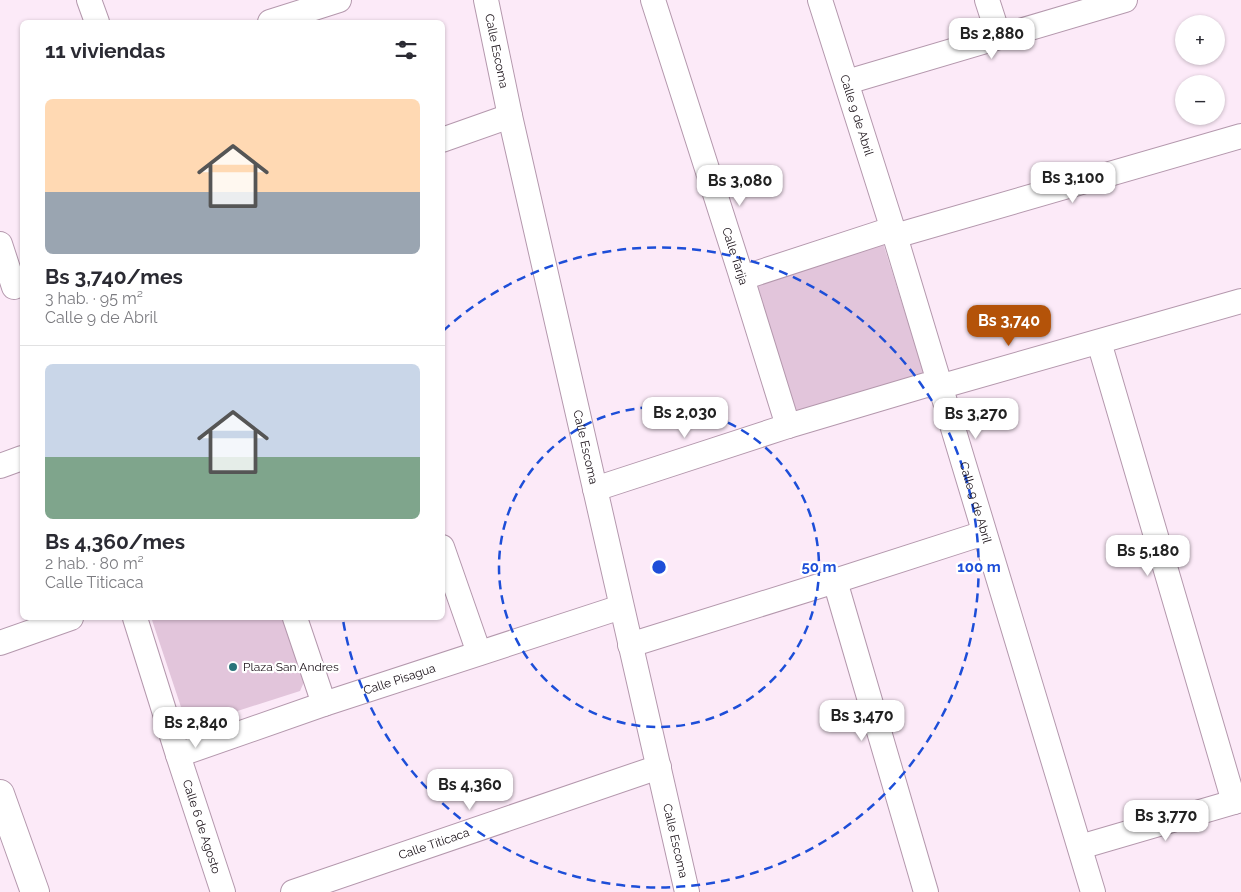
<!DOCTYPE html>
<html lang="es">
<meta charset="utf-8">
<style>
body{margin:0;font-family:Raleway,sans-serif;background:#f2f2f3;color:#2b2b33;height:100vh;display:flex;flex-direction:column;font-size:19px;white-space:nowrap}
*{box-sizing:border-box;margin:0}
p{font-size:16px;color:#7c7c81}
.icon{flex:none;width:28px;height:28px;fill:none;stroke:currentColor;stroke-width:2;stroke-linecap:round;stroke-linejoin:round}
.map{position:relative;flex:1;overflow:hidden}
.details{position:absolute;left:20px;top:20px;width:425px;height:600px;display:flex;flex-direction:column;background:#fff;border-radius:8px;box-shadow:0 1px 4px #0004}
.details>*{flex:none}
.fabs{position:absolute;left:1175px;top:15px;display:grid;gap:10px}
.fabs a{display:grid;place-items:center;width:50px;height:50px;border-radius:50%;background:#fff;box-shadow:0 1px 4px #0004;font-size:25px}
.price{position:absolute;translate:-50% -42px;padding:0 11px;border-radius:10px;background:#fff;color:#222;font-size:16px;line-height:32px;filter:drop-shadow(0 1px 2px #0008)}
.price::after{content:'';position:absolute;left:50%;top:30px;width:15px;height:11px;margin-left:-8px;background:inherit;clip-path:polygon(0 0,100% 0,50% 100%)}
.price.on{background:#b45309;color:#fff}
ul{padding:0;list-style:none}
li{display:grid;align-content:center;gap:10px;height:265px;padding:0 25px}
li+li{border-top:1px solid #e1e1e2}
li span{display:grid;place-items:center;height:155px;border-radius:8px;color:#555}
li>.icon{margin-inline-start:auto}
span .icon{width:90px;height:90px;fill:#fffc;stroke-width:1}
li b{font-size:21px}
h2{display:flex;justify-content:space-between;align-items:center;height:60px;padding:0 25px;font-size:21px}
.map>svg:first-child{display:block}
</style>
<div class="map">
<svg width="1241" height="892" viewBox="0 0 1241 892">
<rect width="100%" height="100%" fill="#fceaf8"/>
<path fill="#e2c5db" d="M883 243 925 376 795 417 754 284Z
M153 618H282L304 682 300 691 194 725 186 722 152 620Z"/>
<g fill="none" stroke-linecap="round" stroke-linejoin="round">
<defs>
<g id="street">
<path d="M89 0 97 22"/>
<path id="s1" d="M486 0 510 116 687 892"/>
<path id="s2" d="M653 0 742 278 788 426"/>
<path id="s3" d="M820 0 895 236 1093 892"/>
<path d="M987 0 999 37"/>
<path d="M270 22 339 0"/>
<path d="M847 82 1125 0"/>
<path d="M442 140 510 116"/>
<path d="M895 236 1241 136"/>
<path d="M0 244 14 287"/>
<path d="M742 278 892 229"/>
<path d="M1099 342 1234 802"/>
<path d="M0 466 22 458"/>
<path d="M595 489 788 426 926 385 939 387 1241 301"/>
<path d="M442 547 479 653"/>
<path d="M835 581 926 892"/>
<path id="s4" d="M135 618 178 755 223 892"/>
<path d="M295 618 324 704"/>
<path d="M0 643 71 618"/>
<path d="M630 645 835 581 984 533"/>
<path id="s5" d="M178 755 324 704 621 607"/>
<path d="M1080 847 1241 800"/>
<path id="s6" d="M293 892 659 767"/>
</g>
<path id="secondary" d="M0 794 35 892"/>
</defs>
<use href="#street" stroke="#b498ad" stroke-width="26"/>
<use href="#secondary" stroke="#b498ad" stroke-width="30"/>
<use href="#street" stroke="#fff" stroke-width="24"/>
<use href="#secondary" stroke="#fff" stroke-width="28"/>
</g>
<g fill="none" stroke="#1d4ed8" stroke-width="2.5" stroke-dasharray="9 6">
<circle cx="659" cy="567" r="160"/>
<path d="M443 331A320 320 0 1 1 343 620"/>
</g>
<circle fill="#29737a" stroke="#fff" stroke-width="2" cx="233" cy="667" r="5"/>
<g text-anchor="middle" stroke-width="4.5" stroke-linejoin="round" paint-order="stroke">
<g font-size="12" fill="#1a1118" stroke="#fff">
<text dy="4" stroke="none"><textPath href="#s1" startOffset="52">Calle Escoma</textPath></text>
<text dy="4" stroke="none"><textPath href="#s3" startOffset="121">Calle 9 de Abril</textPath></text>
<text dy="4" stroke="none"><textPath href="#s2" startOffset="269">Calle Tarija</textPath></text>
<text dy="4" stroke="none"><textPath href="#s1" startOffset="458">Calle Escoma</textPath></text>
<text dy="4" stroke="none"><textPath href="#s3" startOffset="526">Calle 9 de Abril</textPath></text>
<text dy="4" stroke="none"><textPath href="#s5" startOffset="234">Calle Pisagua</textPath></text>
<text dy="4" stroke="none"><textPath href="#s4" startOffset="219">Calle 6 de Agosto</textPath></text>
<text dy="4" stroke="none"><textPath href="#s1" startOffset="862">Calle Escoma</textPath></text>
<text dy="4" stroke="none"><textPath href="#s6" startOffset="149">Calle Titicaca</textPath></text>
</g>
<g font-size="12" fill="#1a1118" stroke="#fff" text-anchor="start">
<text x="243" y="671">Plaza San Andres</text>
</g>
</g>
<circle cx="659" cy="567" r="8" fill="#1d4ed8" stroke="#fff" stroke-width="2.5"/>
<g font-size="15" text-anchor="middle" font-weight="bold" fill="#1d4ed8" stroke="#fff" stroke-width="4.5" stroke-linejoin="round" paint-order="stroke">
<text x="819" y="572">50 m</text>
<text x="979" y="572">100 m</text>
</g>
</svg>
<div class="fabs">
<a>+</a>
<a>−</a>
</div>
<b class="price" style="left:992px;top:60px">Bs 2,880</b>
<b class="price" style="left:1073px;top:204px">Bs 3,100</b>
<b class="price" style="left:740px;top:207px">Bs 3,080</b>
<b class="price on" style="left:1009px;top:347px">Bs 3,740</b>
<b class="price" style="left:685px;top:439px">Bs 2,030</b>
<b class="price" style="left:976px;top:440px">Bs 3,270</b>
<b class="price" style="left:1148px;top:577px">Bs 5,180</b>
<b class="price" style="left:862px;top:742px">Bs 3,470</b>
<b class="price" style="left:196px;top:749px">Bs 2,840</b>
<b class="price" style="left:470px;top:811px">Bs 4,360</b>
<b class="price" style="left:1166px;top:842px">Bs 3,770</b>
<section class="details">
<h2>11 viviendas<svg class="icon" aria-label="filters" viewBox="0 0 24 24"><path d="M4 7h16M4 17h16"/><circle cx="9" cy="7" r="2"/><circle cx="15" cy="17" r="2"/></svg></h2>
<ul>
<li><span style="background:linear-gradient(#ffd9b3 60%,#9aa5b1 0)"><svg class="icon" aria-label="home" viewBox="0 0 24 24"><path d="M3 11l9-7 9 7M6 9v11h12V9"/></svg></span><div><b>Bs 3,740/mes</b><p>3 hab. · 95 m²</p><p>Calle 9 de Abril</p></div></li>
<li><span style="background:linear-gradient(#c9d6e8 60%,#7fa58c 0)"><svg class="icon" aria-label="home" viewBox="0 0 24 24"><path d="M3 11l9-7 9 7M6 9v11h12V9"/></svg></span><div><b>Bs 4,360/mes</b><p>2 hab. · 80 m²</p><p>Calle Titicaca</p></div></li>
</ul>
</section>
</div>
